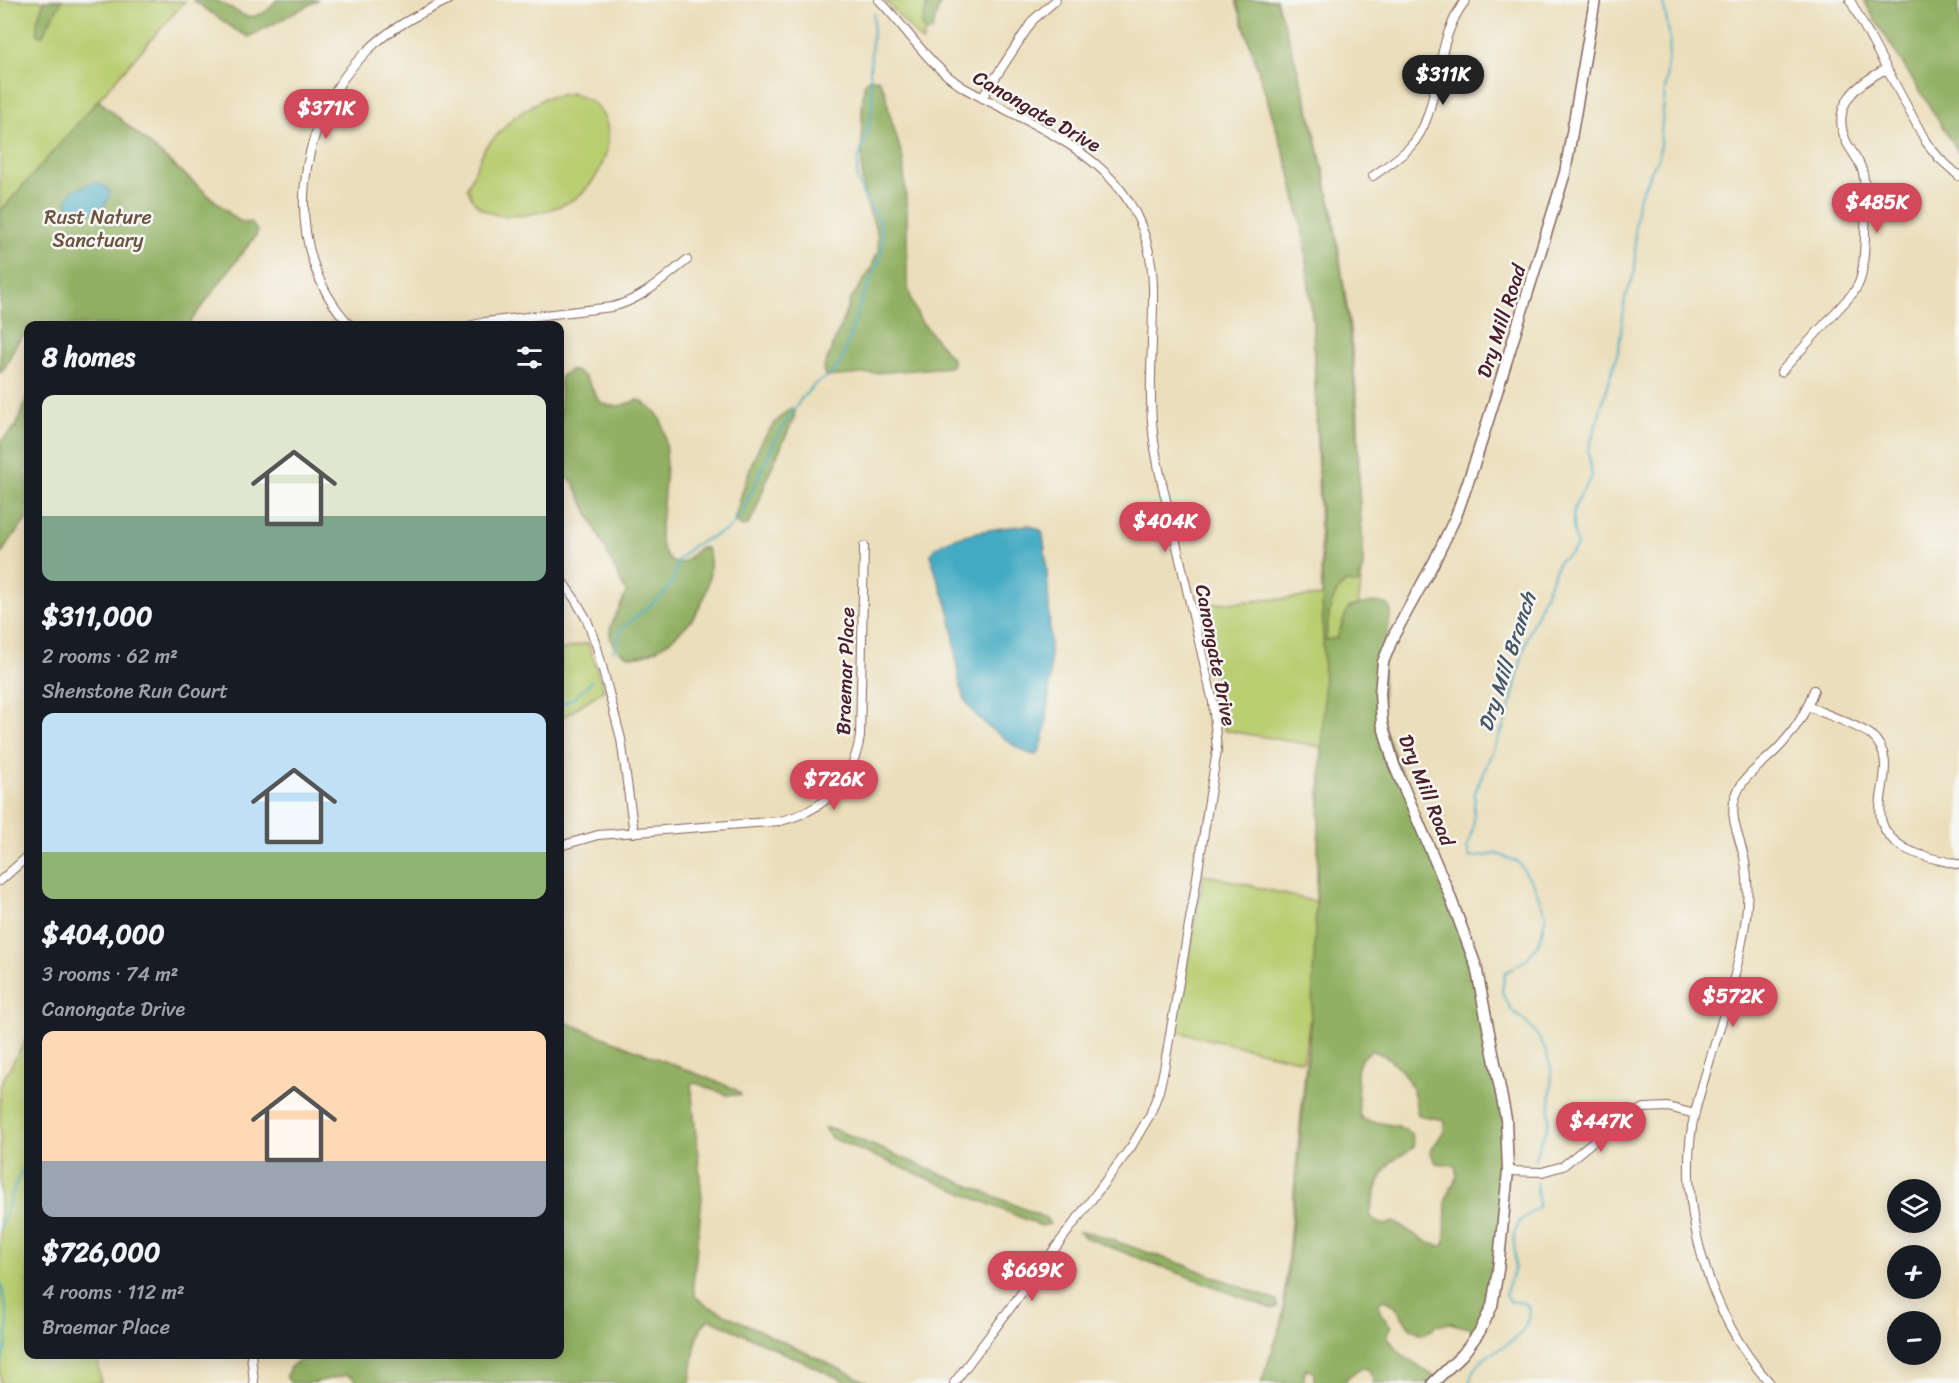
<!DOCTYPE html>
<meta charset="utf-8">
<style>
body{margin:0;font-family:Sriracha,sans-serif;background:#20242c;color:#f1f3f6;height:100vh;display:flex;flex-direction:column;font-size:22px;white-space:nowrap}
*{box-sizing:border-box;margin:0}
p{font-size:20px;color:#9ea1a6}
.icon{flex:none;width:33px;height:33px;fill:none;stroke:currentColor;stroke-width:2;stroke-linecap:round;stroke-linejoin:round}
.map{position:relative;flex:1;overflow:hidden}
.side{position:absolute;left:24px;top:321px;width:540px;height:1038px;display:flex;flex-direction:column;background:#171b24;border-radius:12px;box-shadow:0 3px 15px #0003}
.side>*{flex:none}
.controls{position:absolute;left:1887px;top:1179px;display:grid;gap:12px}
.controls a{display:grid;place-items:center;width:54px;height:54px;border-radius:50%;background:#171b24;box-shadow:0 3px 15px #0003;font-size:30px}
.price{position:absolute;translate:-50% -51px;padding:0 14px;border-radius:21px;background:#d1495b;color:#fff;font-size:20px;line-height:39px;filter:drop-shadow(0 2px 3px #0008)}
.price::after{content:'';position:absolute;left:50%;top:36px;width:18px;height:14px;margin-left:-9px;background:inherit;clip-path:polygon(0 0,100% 0,50% 100%)}
.price.on{background:#222;color:#fff}
ul{padding:0;list-style:none}
li{display:grid;align-content:center;gap:12px;height:318px;padding:0 18px}
li span{display:grid;place-items:center;height:186px;border-radius:12px;color:#555}
li>.icon{margin-inline-start:auto}
span .icon{width:108px;height:108px;fill:#fffc;stroke-width:1}
li b{font-size:26px}
h2{display:flex;justify-content:space-between;align-items:center;height:72px;padding:0 18px;font-size:26px}
.map>svg:first-child{display:block}
</style>
<div class="map">
<svg width="1959" height="1383" viewBox="0 0 1959 1383">
<rect width="100%" height="100%" fill="#f6f6f2"/>
<filter id="ink" filterUnits="userSpaceOnUse"><feTurbulence type="fractalNoise" baseFrequency=".0167" numOctaves="2"/><feDisplacementMap in="SourceGraphic" scale="12" xChannelSelector="R" yChannelSelector="G"/><feConvolveMatrix kernelMatrix="1 2 1 2 8 2 1 2 1" color-interpolation-filters="sRGB"/></filter>
<filter id="wash" filterUnits="userSpaceOnUse"><feTurbulence type="fractalNoise" baseFrequency=".008" numOctaves="4" result="noise"/><feDisplacementMap in="SourceGraphic" scale="24" xChannelSelector="R" yChannelSelector="G"/><feGaussianBlur stdDeviation="1.35" result="paint"/><feColorMatrix in="noise" values="0 0 0 0 0 0 0 0 0 0 0 0 0 0 0 0 0 1.4 0 .05"/><feComposite in="paint" operator="in"/></filter>
<g filter="url(#wash)">
<rect width="100%" height="100%" fill="#ebdeba"/>
<path fill="#b9cd71" stroke="#82764e" stroke-width="1.5" d="M0 0 185 1 98 100 256 236 183 325 0 287Z
M885 0H936L922 42Z
M1236 0H1276L1309 108 1333 212 1350 327 1358 413 1359 493 1363 564 1351 669 1343 1121 1303 1383H1276L1310 1019 1303 1061 1173 1031 1204 874 1316 902 1322 747 1224 730 1220 694 1197 605 1322 596 1313 325 1304 238 1290 172Z
M571 93C577 96 586 98 592 102 622 127 605 174 580 195 559 212 498 227 476 204 472 200 470 193 467 188L485 148 513 118 544 98Z
M588 643 604 690 560 719V650Z
M28 1036V1354L97 1355 101 1383H0V1085Z"/>
<path fill="#92b063" stroke="#6e6847" stroke-width="1.5" fill-rule="evenodd" d="M45 0H62L42 36 38 35C34 26 40 9 45 0Z
M193 0H216L247 17C260 16 269 12 276 0H318L249 37 236 30Z
M928 0H941L932 31 926 33 922 24Z
M1236 0H1276C1329 157 1356 318 1359 484 1359 510 1364 536 1363 562 1363 569 1360 577 1358 584L1346 582C1329 595 1328 620 1326 640L1337 638 1348 608C1360 604 1376 600 1388 605L1391 611 1383 662 1382 723 1476 966 1506 1119 1498 1270 1480 1331 1450 1323 1436 1325 1432 1330 1423 1334C1398 1326 1406 1308 1383 1299L1378 1305 1381 1313 1391 1327 1387 1334C1398 1358 1418 1364 1438 1379L1432 1383H1372L1373 1379 1369 1370 1362 1367 1348 1377 1344 1383H1314V1372L1305 1369 1303 1383H1261L1284 1316 1312 1006 1324 703 1321 518 1313 325 1304 238 1290 172ZM1371 1051C1391 1054 1409 1076 1414 1095 1416 1102 1416 1108 1418 1115L1445 1120 1444 1131 1430 1152 1436 1163 1455 1165 1457 1176 1446 1199 1445 1243 1442 1246C1423 1244 1410 1230 1394 1222L1385 1225 1375 1221 1370 1215C1373 1200 1381 1167 1395 1159 1402 1154 1408 1153 1414 1146L1412 1134 1398 1126 1363 1120 1359 1114 1357 1071 1361 1059Z
M1864 0H1959V153L1872 15Z
M868 79H878L885 91 890 115 903 159 907 212V283L912 302 920 320 951 357 953 364 950 367 826 377 823 370 851 299 871 269 878 250 877 232 864 197 862 175V110L864 85Z
M98 100 236 219 244 223 251 222 258 232 188 325 28 326V335C10 341 13 362 0 373V212Z
M570 370C600 376 586 405 615 406 622 407 631 401 639 400 647 405 659 412 662 423 671 451 662 506 660 537 662 549 665 557 676 564L685 561 699 548H706C712 557 711 568 709 579 706 596 699 612 687 625 672 640 640 668 619 651 615 647 611 641 610 635 608 624 623 605 626 592L573 482 567 478 560 477V377Z
M28 394V518L8 543 0 556V442L16 426Z
M791 408 795 412 794 418 770 471 755 513 748 525 742 527 734 521C746 480 755 434 791 408Z
M560 1020 735 1089 741 1095H727L696 1083 691 1084 702 1198 693 1285 695 1296 706 1305 869 1383H849L710 1319C694 1326 693 1366 690 1383H355L354 1378 346 1375 313 1383H291L287 1378C286 1362 304 1360 317 1355L560 1354Z
M824 1128 834 1129 1046 1218 1050 1224 1041 1226 831 1138Z
M1079 1232 1091 1233 1185 1265 1277 1301 1278 1307 1272 1309 1084 1237Z"/>
<path fill="#42aac2" stroke="#466476" stroke-width="1.5" d="M95 182 103 185 110 192C106 214 86 218 69 208L67 201 73 190Z
M1029 525 1042 531C1050 569 1057 726 1037 755 1023 754 1013 744 1001 736 945 699 963 671 950 615 945 595 934 575 931 554 941 533 1007 527 1029 525Z"/>
<g fill="none" stroke-linecap="round" stroke-linejoin="round">
<path stroke="#42aac2" stroke-width="2" d="M613 651 622 628 664 594 674 578 678 560 694 545 729 529 741 514 778 435 801 399 815 384 833 373 842 360 863 297 881 257 883 238 879 220 864 197 857 178 858 160 867 133 872 107 870 70 874 14
M560 705 574 698 592 681
M1535 1161V1157L1549 1123 1552 1072 1544 1046 1533 1029 1511 1009 1502 992 1505 973 1527 959 1540 941 1546 916 1534 885 1518 862 1498 854 1470 858 1467 848 1473 828 1475 792 1507 718 1527 637 1559 561 1570 554 1577 547C1568 512 1573 506 1592 477L1588 451 1619 348 1625 299 1635 271V227L1638 200 1659 155 1670 39 1663 0
M0 1229 15 1185 28 1159
M0 1280C8 1309 12 1338 0 1366
M1469 1383C1472 1376 1475 1367 1480 1362 1502 1342 1528 1344 1529 1308L1524 1303 1509 1301 1505 1295 1515 1267 1514 1233 1520 1221 1539 1206 1536 1183"/>
</g>
</g>
<g filter="url(#ink)">
<g fill="none" stroke-linecap="round" stroke-linejoin="round">
<defs>
<path id="minor" d="M879 0C909 31 927 64 964 88 1054 137 1149 165 1153 286 1154 337 1147 389 1154 441 1158 473 1168 506 1175 538 1188 593 1200 648 1213 702L1217 750 1194 896 1164 1069 1159 1091 1150 1115 1131 1147 954 1383
M1850 0 1926 142 1939 158 1959 176
M982 98 1033 20 1056 0
M1373 176C1385 167 1400 158 1410 147 1443 112 1431 43 1466 0
M351 326C278 250 295 120 367 51 390 28 419 14 448 0
M469 326 485 322 612 307C643 299 663 279 687 260
M1781 372 1854 292C1856 288 1859 284 1860 280 1866 263 1867 191 1863 173 1860 160 1851 152 1846 141 1830 105 1857 84 1886 69
M560 578 576 601 587 620 597 647 621 739 634 833
M1808 706C1822 713 1862 727 1871 735 1910 770 1849 817 1906 849 1921 857 1942 860 1959 865
M560 846 598 835 780 821C826 810 852 783 860 737L864 546
M0 881 28 856
M1508 1171 1542 1172 1563 1166 1623 1117 1645 1108 1668 1107 1695 1114
M251 1354 254 1383
M1770 1383C1709 1318 1674 1199 1695 1112 1710 1053 1733 996 1743 936 1747 915 1749 891 1746 869 1744 845 1728 821 1735 798 1743 773 1766 763 1782 744 1797 728 1807 710 1814 690"/>
<path id="tertiary" d="M1433 1383 1463 1354 1480 1331 1492 1306 1498 1270 1508 1171 1506 1119 1476 966 1448 891 1394 765 1382 723 1380 693 1383 662 1394 635 1434 562 1456 516 1476 459 1565 173 1595 0"/>
</defs>
<use href="#minor" stroke="#82625d" stroke-width="10"/>
<use href="#tertiary" stroke="#82625d" stroke-width="13"/>
<use href="#minor" stroke="#fff" stroke-width="8"/>
<use href="#tertiary" stroke="#fff" stroke-width="10"/>
</g>
</g>
<g text-anchor="middle" stroke-width="5" stroke-linejoin="round" paint-order="stroke">
<g font-size="20" fill="#4a1f2b" stroke="#f6f6f2">
<text transform="translate(1037 111) rotate(30)" y="7">Canongate Drive</text>
<text transform="translate(1501 321) rotate(-72)" y="7">Dry Mill Road</text>
<text transform="translate(1216 655) rotate(79)" y="7">Canongate Drive</text>
<text transform="translate(845 671) rotate(-88)" y="7">Braemar Place</text>
<text transform="translate(1427 790) rotate(68)" y="7">Dry Mill Road</text>
</g>
<g font-size="20" fill="#6b5340" stroke="#f6f6f2">
<text x="98" y="224">Rust Nature<tspan x="98" dy="23">Sanctuary</tspan></text>
</g>
<g font-size="21" font-style="italic" fill="#475767" stroke="#f6f6f2">
<text transform="translate(1507 662) rotate(-72)" y="7">Dry Mill Branch</text>
</g>
</g>
</svg>
<div class="controls">
<a><svg class="icon" aria-label="layers" viewBox="0 0 24 24"><path d="M12 4l9 5-9 5-9-5zM3 14l9 5 9-5"/></svg></a>
<a>+</a>
<a>−</a>
</div>
<b class="price on" style="left:1443px;top:106px">$311K</b>
<b class="price" style="left:326px;top:140px">$371K</b>
<b class="price" style="left:1877px;top:234px">$485K</b>
<b class="price" style="left:1165px;top:553px">$404K</b>
<b class="price" style="left:834px;top:811px">$726K</b>
<b class="price" style="left:1733px;top:1028px">$572K</b>
<b class="price" style="left:1601px;top:1153px">$447K</b>
<b class="price" style="left:1032px;top:1302px">$669K</b>
<section class="side">
<h2>8 homes<svg class="icon" aria-label="filters" viewBox="0 0 24 24"><path d="M4 7h16M4 17h16"/><circle cx="9" cy="7" r="2"/><circle cx="15" cy="17" r="2"/></svg></h2>
<ul>
<li><span style="background:linear-gradient(#dfe7d0 65%,#7fa58c 0)"><svg class="icon" aria-label="home" viewBox="0 0 24 24"><path d="M3 11l9-7 9 7M6 9v11h12V9"/></svg></span><div><b>$311,000</b><p>2 rooms · 62 m²</p><p>Shenstone Run Court</p></div></li>
<li><span style="background:linear-gradient(#bfe0f5 75%,#8fb573 0)"><svg class="icon" aria-label="home" viewBox="0 0 24 24"><path d="M3 11l9-7 9 7M6 9v11h12V9"/></svg></span><div><b>$404,000</b><p>3 rooms · 74 m²</p><p>Canongate Drive</p></div></li>
<li><span style="background:linear-gradient(#ffd9b3 70%,#9aa5b1 0)"><svg class="icon" aria-label="home" viewBox="0 0 24 24"><path d="M3 11l9-7 9 7M6 9v11h12V9"/></svg></span><div><b>$726,000</b><p>4 rooms · 112 m²</p><p>Braemar Place</p></div></li>
</ul>
</section>
</div>
